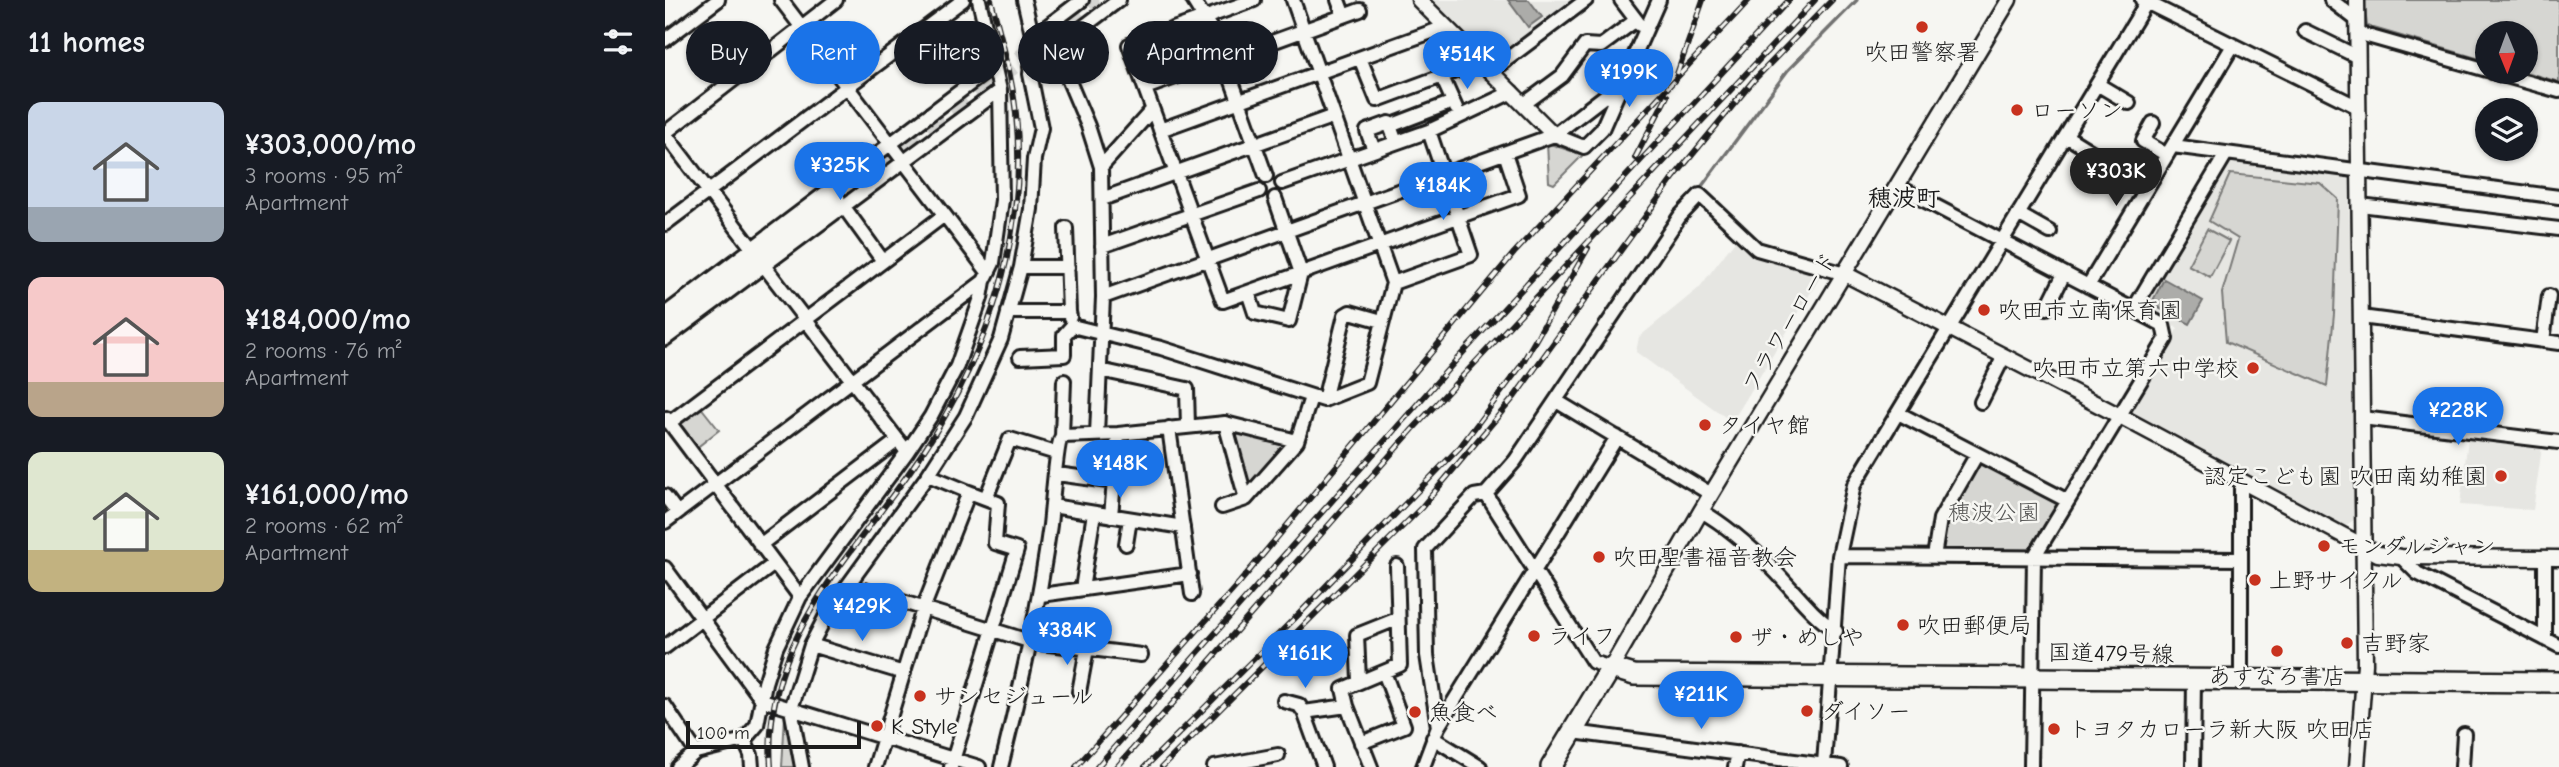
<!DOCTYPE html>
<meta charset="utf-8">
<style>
body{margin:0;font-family:"Comic Neue","Klee One",sans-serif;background:#242831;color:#f1f3f6;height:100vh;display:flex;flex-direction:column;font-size:26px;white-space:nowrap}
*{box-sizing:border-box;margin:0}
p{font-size:23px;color:#9ea1a6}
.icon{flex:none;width:38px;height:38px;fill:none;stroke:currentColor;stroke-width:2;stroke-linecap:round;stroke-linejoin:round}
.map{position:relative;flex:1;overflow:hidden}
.side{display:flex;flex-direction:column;background:#171b24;width:665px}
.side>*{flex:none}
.banner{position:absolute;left:21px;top:21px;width:665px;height:63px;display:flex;gap:14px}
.needle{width:46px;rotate:179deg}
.buttons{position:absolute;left:1810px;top:21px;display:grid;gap:14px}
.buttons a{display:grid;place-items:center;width:63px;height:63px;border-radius:50%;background:#171b24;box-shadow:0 2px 5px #0004;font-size:35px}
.scale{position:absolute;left:21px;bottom:18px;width:175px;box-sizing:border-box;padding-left:7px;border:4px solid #1c1c1c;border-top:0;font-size:19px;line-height:24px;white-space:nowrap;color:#1c1c1c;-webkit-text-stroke:5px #f6f6f2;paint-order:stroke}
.price{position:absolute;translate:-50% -60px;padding:0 16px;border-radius:24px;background:#1a73e8;color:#fff;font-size:23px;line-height:46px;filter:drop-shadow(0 2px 4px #0008)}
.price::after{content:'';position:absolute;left:50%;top:42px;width:21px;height:16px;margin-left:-10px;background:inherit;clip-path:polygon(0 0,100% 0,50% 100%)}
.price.current{background:#222;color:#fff}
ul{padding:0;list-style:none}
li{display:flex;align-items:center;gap:21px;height:175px;padding:0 28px}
li span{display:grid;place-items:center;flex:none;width:196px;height:140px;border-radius:14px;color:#555}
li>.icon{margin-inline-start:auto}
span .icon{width:84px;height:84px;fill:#fffc;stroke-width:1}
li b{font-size:30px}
h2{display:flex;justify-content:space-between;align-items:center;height:84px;padding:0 28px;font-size:30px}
.chip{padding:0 24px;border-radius:32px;background:#171b24;box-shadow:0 2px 5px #0004;font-size:24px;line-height:63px}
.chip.current{background:#1a73e8;color:#fff}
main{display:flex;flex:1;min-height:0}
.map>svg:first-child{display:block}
</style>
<main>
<section class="side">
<h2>11 homes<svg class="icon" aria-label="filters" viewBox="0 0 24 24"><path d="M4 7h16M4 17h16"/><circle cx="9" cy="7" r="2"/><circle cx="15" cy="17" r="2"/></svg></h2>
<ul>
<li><span style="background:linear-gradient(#c9d6e8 75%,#9aa5b1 0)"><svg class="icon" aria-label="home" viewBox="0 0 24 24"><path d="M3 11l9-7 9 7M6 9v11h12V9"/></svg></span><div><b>¥303,000/mo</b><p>3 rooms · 95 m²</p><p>Apartment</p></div></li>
<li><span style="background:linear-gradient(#f6c9c9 75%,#b9a48a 0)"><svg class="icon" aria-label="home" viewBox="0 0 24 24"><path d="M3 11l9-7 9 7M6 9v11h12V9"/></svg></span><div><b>¥184,000/mo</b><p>2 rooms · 76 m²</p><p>Apartment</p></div></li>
<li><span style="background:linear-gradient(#dfe7d0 70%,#c2b280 0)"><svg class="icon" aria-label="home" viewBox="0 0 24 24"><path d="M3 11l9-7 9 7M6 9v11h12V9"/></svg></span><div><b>¥161,000/mo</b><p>2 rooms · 62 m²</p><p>Apartment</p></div></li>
</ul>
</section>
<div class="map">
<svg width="1894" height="767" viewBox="0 0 1894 767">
<rect width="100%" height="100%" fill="#f6f6f2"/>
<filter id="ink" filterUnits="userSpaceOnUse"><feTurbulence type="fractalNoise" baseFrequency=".0143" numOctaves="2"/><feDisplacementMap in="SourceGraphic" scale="14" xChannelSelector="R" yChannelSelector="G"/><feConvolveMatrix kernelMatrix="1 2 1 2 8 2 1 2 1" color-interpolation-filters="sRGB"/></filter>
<g filter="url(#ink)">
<path fill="#e6e6e2" d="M766 0H909L831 59H824Z
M1567 161 1679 175 1684 180 1690 519 1680 526 1467 414 1465 407 1513 328 1477 308 1476 302Z
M1072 238 1090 255 1152 272 1154 279 1067 422 971 352 974 337 1034 288Z
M1803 438 1877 447 1868 510 1795 505Z"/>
<path fill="#d6d6d2" stroke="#797977" stroke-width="2" d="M1699 0H1894V82L1860 72V33H1822V61L1702 26Z
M882 143 918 155 889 184 884 182Z
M1565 174 1655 183 1673 199 1669 314 1662 386 1561 342 1557 293 1573 239 1544 221Z
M1542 229 1564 241 1545 277 1523 265Z
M35 406 54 430 30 449 13 427V421Z
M569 431 618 445 619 449 585 487 583 486Z
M1319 463 1390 501 1392 507 1366 551 1280 552 1274 546 1279 520 1311 464Z
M120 716 134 767H117Z"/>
<path fill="#acaca9" stroke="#727271" stroke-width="2" d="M843 0H864L877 17 863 27Z
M1499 279 1538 301 1525 324 1486 304Z"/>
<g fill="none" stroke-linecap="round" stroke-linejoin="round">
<path stroke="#727271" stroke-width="3.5" d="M1037 186 1123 70 1192 0"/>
<path stroke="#d5d5d2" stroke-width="19" stroke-dasharray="19 10" stroke-linecap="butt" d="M170 199 434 0"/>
<defs>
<path id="minor" d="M116 0 323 272
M528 0 551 37 601 176
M589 0 464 45 558 301 854 195 840 153
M673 0 679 16
M956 0 975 25
M1477 0 1693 107
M1666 0 1692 20
M1640 31 1693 57
M1692 33 1822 70
M368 37 417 0
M0 40 53 0
M390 48 423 126 436 167 438 297 432 434
M695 58 712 100 815 62
M365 67 454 0
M825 72 921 0
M1827 72 1894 91
M777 77 791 108
M1432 84 1464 103
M480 88 695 10
M859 104 897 76 920 45 936 46 971 20
M1488 123 1478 141 1502 155
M495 130 780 27
M0 133 171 0
M0 134 87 248
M889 135 919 147 937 129 994 0
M1401 136 1430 154
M731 142 725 126 788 102
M1508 146 1894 197
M709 150 702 131 724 123 725 126
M436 167 487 110
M617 183 764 131 847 92
M1232 186 1498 325 1501 339 1369 557 1366 767
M437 199 669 116
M1695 205 1894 229
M179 207 218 261
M1353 214 1385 232
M0 224 298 0
M401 228 404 312
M437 246 594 191
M100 267 242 452
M356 267H403
M728 283 806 255 764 131
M1423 286 1567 47
M583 292 590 313 624 321 636 273 610 198
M438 297 889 135 958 82
M1382 308 1399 274
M1468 310 1561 154
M343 312H404L405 317
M0 314 330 65
M1696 317 1894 343
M407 326 496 348 659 400 702 383 728 283 628 0
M0 339 335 90
M1878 341 1884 296
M355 357 399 355V335L407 326
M435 370 522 389 523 427
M659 400 680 315 685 312 717 321
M893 402 1046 494
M1316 402 1339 356
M1233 413 1403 501
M1 418 135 597
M1697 418 1894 442
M4 423 278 216
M560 423 581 499
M504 428 527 594
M397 436 453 434 560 423 632 441 646 397
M392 474 450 482
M821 494 928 662 946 668
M0 496 12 512
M321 498 345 439 391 453
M387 506 518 527
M557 507 581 499 632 441
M1036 511C1063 526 1086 547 1108 569 1129 590 1145 614 1171 631
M446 516 453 434
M0 522 319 281
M461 544 465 519
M95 545 233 440
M1174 556 1575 559
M1269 557 1275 519 1312 454
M1736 557 1752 573 1894 646
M0 568 97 700 314 767
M183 585 367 642 476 655
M417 589 429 513
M376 595 525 574
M1880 639V558
M146 645 239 673
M0 647 109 564
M1576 679V481
M694 681 692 635 732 619
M414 692 422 649
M619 701 634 705 639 712
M0 706 31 752
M682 706 706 767
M773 727 952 437
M908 732 1176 767
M768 738 815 767
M79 740 86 755 87 767
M696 743 739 726 719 672
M1159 764 1174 556 1189 485 1483 0
M13 767 31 752 79 740 92 725 100 683 111 648 135 597 242 452 266 416 292 366 316 298 319 281 328 263 337 200 335 90 314 0
M137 767 126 709 146 645 162 614 263 475 301 416 336 339 356 267 366 209 369 159 376 128 365 74 369 43 359 0
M210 767 258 609 304 492 263 475
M286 767 352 550 330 543 333 503 304 492
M336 767C356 686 374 607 385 525 387 509 391 443 397 436L399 381
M549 767 613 755
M659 767 639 712 682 706 678 689 735 665 732 566
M758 767 773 727 762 655 760 549 809 496 821 494 850 461 1015 216 1035 195 1092 249 1180 274
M1070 767 1073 753
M1528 767 1529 678
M1797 767 1799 734"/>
<path id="tertiary" d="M754 0 889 135
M1180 274 1453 415 1713 554 1736 557 1894 558
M946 668 1036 511 1344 0
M1692 767 1700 664 1692 0"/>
<path id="primary" d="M0 327 170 199"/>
<path id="trunk" d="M886 767 946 668 969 675 1894 682"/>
</defs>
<use href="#minor" stroke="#1c1c1c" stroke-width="18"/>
<use href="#tertiary" stroke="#1c1c1c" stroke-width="19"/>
<use href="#primary" stroke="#1c1c1c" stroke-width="24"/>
<use href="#trunk" stroke="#1c1c1c" stroke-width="24"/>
<use href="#minor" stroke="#f6f6f2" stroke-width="12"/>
<use href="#tertiary" stroke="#f6f6f2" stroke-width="14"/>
<use href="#primary" stroke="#f6f6f2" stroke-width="19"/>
<use href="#trunk" stroke="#f6f6f2" stroke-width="19"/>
<defs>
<path id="rail" d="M1012 74 1038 0
M970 158 1002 96
M106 767C97 646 176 568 241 477 316 372 364 245 351 114 347 76 336 37 326 0
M411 767 575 582 849 253 1084 0
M432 767 793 358 1124 0
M452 767 748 429 1150 0
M480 767 635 613 795 447 855 367 923 248
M497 767 756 508 850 396 1009 177 1088 81 1167 0"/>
</defs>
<use href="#rail" stroke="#1c1c1c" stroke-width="6"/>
<use href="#rail" stroke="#f6f6f2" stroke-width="3.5" stroke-dasharray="10" stroke-linecap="butt"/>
</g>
</g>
<g fill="#c8321e" stroke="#f6f6f2" stroke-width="2.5">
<circle cx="1257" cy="27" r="7"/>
<circle cx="1352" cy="110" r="7"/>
<circle cx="1319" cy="310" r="7"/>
<circle cx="1588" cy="368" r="7"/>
<circle cx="1040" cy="425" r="7"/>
<circle cx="1836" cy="476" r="7"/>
<circle cx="1659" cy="546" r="7"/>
<circle cx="934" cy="557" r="7"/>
<circle cx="1590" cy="580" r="7"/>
<circle cx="1238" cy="625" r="7"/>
<circle cx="869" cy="636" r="7"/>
<circle cx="1071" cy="637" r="7"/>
<circle cx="1682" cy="643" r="7"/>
<circle cx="1612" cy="651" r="7"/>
<circle cx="255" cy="696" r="7"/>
<circle cx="1142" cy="711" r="7"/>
<circle cx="750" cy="712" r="7"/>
<circle cx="212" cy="726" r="7"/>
<circle cx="1389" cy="729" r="7"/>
</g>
<g text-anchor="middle" stroke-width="5" stroke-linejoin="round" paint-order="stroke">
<g font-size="23" fill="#1c1c1c" stroke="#f6f6f2" text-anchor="start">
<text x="1257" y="60" text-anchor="middle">吹田警察署</text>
<text x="1366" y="118">ローソン</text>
<text x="1333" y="318">吹田市立南保育園</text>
<text x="1574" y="376" text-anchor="end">吹田市立第六中学校</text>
<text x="1054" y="433">タイヤ館</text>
<text x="1822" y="484" text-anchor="end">認定こども園 吹田南幼稚園</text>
<text x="1673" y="554">モンダルジャン</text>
<text x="948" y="565">吹田聖書福音教会</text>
<text x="1604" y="588">上野サイクル</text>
<text x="1252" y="633">吹田郵便局</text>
<text x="883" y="644">ライフ</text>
<text x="1085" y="645">ザ・めしや</text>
<text x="1696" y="651">吉野家</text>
<text x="1612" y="684" text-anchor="middle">あすなろ書店</text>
<text x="269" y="704">サンセジュール</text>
<text x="1156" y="719">ダイソー</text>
<text x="764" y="720">魚食べ</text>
<text x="226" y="734">K Style</text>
<text x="1403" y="737">トヨタカローラ新大阪 吹田店</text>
</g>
<g font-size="23" fill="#1c1c1c" stroke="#f6f6f2">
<text transform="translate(1124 322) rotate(-59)" y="8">フラワーロード</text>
<text transform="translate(1446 653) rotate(1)" y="8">国道479号線</text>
</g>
<g font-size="23" fill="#545453" stroke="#f6f6f2">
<text x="1329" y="520">穂波公園</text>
</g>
<g font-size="24" font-weight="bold" fill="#1c1c1c" stroke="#f6f6f2">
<text x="1239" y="206">穂波町</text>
</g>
</g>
</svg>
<div class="buttons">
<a><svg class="needle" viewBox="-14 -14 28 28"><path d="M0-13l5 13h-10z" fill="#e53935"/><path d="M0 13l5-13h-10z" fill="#9ea1a6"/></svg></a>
<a><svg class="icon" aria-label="layers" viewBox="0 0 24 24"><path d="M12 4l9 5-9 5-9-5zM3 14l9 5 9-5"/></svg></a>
</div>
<div class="scale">100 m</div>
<b class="price" style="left:802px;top:91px">¥514K</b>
<b class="price" style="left:964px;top:109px">¥199K</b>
<b class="price" style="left:175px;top:202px">¥325K</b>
<b class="price current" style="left:1451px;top:208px">¥303K</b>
<b class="price" style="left:778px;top:222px">¥184K</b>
<b class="price" style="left:1793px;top:447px">¥228K</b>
<b class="price" style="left:455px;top:500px">¥148K</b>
<b class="price" style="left:197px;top:643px">¥429K</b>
<b class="price" style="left:402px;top:667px">¥384K</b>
<b class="price" style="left:640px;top:690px">¥161K</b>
<b class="price" style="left:1036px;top:731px">¥211K</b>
<div class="banner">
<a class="chip">Buy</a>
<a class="chip current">Rent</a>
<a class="chip">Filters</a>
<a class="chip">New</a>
<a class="chip">Apartment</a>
</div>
</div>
</main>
